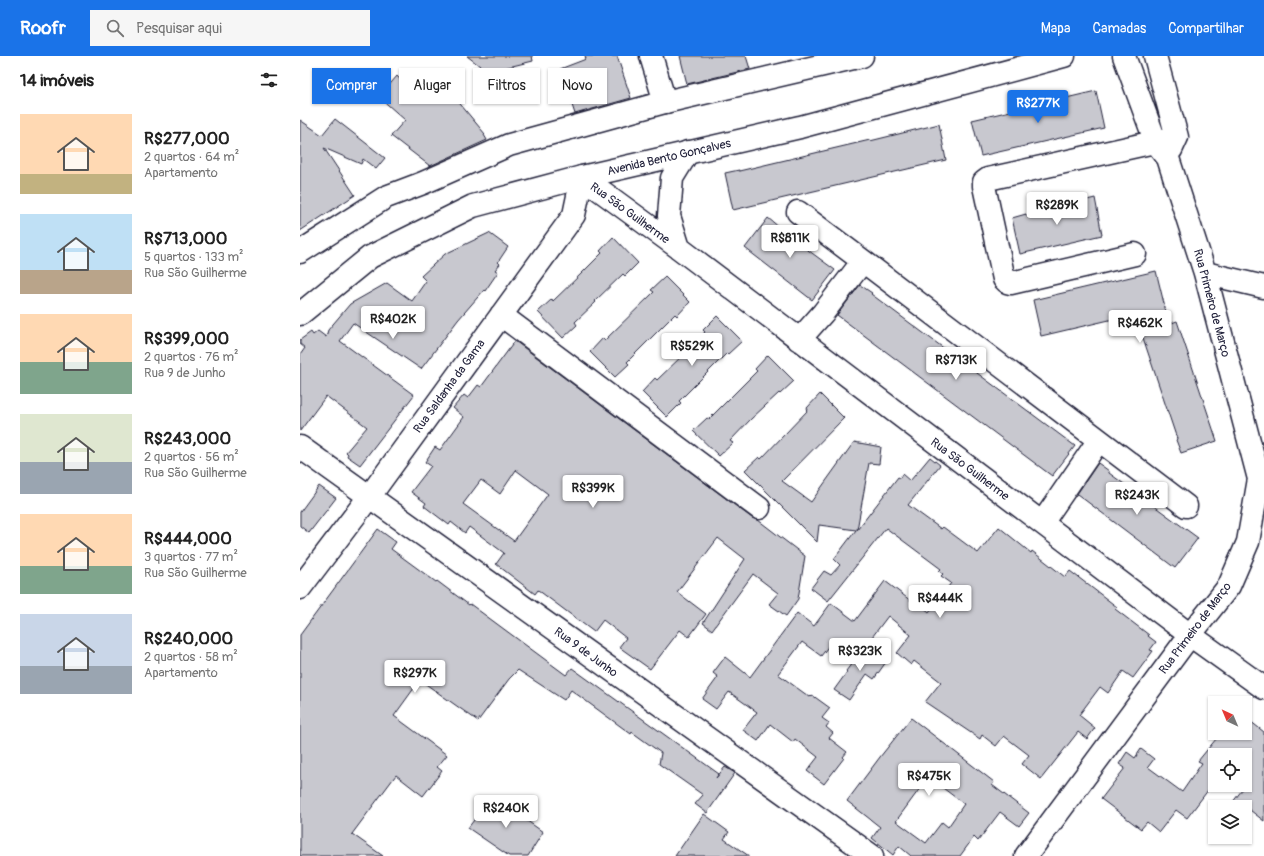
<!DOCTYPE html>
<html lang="pt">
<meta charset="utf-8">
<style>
body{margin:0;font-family:Pangolin,sans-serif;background:#f6f6f6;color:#222;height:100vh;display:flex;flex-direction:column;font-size:15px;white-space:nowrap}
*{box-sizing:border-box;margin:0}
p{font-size:13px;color:#767676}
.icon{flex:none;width:22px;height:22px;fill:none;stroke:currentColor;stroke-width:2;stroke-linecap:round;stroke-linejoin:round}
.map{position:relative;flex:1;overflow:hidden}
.sheet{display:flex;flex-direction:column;background:#fff;width:300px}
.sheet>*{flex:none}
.top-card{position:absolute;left:12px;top:12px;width:380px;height:36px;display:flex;gap:8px}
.needle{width:26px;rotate:316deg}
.tools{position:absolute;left:908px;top:640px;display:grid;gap:8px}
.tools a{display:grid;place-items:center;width:44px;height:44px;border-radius:0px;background:#fff;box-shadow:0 1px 3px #0004;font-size:20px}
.price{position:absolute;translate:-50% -34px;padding:0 9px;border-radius:4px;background:#fff;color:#222;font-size:13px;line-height:26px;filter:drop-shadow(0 1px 2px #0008)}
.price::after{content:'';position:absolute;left:50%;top:24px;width:12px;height:9px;margin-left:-6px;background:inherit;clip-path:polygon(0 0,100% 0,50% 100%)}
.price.selected{background:#1a73e8;color:#fff}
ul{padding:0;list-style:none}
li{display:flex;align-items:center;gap:12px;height:100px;padding:0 20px}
li span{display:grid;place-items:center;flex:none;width:112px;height:80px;border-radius:0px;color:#555}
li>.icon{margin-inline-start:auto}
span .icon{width:48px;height:48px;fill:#fffc;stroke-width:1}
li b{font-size:17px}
h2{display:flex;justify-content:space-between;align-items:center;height:48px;padding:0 20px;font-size:17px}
.chip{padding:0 14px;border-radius:0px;background:#fff;box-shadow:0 1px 3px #0004;font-size:14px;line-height:36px}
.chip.selected{background:#1a73e8;color:#fff}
header{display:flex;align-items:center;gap:24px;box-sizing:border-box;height:56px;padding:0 20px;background:#1a73e8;color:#fff}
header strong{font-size:19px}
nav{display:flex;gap:22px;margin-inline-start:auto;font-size:14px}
.search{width:280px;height:36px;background:#f6f6f6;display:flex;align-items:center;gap:10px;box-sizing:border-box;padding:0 14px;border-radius:0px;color:#767676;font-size:15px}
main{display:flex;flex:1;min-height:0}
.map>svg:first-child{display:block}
</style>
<header>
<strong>Roofr</strong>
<div class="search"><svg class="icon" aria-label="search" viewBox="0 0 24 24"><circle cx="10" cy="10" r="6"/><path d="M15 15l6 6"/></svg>Pesquisar aqui</div>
<nav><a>Mapa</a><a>Camadas</a><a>Compartilhar</a></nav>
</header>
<main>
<section class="sheet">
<h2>14 imóveis<svg class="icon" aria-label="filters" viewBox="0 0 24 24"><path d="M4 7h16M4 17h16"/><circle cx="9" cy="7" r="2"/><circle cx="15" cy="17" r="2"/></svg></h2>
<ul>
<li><span style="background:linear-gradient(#ffd9b3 75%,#c2b280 0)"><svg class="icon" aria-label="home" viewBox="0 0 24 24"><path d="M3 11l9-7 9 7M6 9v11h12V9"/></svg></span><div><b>R$277,000</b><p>2 quartos · 64 m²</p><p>Apartamento</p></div></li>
<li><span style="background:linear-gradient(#bfe0f5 70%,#b9a48a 0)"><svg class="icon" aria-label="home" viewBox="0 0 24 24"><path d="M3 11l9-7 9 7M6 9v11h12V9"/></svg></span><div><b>R$713,000</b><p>5 quartos · 133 m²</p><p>Rua São Guilherme</p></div></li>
<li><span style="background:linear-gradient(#ffd9b3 60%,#7fa58c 0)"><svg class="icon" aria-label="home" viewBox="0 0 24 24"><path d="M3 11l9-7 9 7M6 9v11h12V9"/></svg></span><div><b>R$399,000</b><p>2 quartos · 76 m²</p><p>Rua 9 de Junho</p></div></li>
<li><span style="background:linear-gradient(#dfe7d0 60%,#9aa5b1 0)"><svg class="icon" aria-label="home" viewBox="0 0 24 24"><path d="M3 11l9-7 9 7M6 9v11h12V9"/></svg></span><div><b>R$243,000</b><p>2 quartos · 56 m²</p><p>Rua São Guilherme</p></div></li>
<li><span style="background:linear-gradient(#ffd9b3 65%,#7fa58c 0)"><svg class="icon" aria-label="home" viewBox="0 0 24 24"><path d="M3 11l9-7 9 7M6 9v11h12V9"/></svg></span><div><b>R$444,000</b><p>3 quartos · 77 m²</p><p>Rua São Guilherme</p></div></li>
<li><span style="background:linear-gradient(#c9d6e8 65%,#9aa5b1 0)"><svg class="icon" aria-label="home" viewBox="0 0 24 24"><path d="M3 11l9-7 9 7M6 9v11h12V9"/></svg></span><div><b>R$240,000</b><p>2 quartos · 58 m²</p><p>Apartamento</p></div></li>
</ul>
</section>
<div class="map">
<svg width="964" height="800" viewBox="0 0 964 800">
<rect width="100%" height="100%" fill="#fff"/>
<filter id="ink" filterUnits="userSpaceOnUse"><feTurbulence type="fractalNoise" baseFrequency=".025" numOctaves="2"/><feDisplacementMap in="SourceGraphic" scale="8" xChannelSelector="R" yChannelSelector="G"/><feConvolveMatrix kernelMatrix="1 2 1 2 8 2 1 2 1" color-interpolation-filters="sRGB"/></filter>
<g filter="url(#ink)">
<path fill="#c8c8cf" stroke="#22223b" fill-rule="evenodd" d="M167 0H232L233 5 188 16 209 41 194 46 173 22 180 10Z
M285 0H317L331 42 275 58 260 13 286 3Z
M380 0H446L450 13 387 28Z
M97 20 118 43 142 26 185 78 184 79 187 84 130 110 91 80 105 64 79 41Z
M796 35 804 72 681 100 672 64Z
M35 63 85 102 76 113 63 103 61 108 24 92 55 139 0 175V64L22 79Z
M639 68 646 104 433 154 425 117 439 114V115L570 84V85Z
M795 142 802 179 720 198 712 162 726 158V159Z
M468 162 479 171 478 172 535 214 512 244 445 192Z
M189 177 208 191 198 206 200 208 195 214 198 216 185 235 184 234 158 264 121 313 53 267 40 285 114 339 60 409 47 400 48 398 46 396 67 371 26 340 0 375V299L5 292 0 288V284L11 276 13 279 18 275 26 281 28 274 50 248 87 227 112 245 126 225 121 220 145 198Z
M313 181 338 207 325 220 323 218 295 245 296 246 275 266 277 269 263 282 238 256 252 243 253 245 281 218 302 197 300 195Z
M856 215 869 268 877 265 917 385 881 397 876 384 877 383 835 258 741 280 733 244Z
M365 221 390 246 377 260 375 258 327 306 329 308 315 321 290 296 303 282 305 284 354 236 351 234Z
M560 229 572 237 571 238 775 390 752 420 537 259Z
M417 260 442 285 428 298 427 297 379 345 381 347 367 361 342 336 355 322 357 324 385 297 405 276 403 274Z
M215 285 452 462 458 464 505 500 498 543 486 560 469 548 478 537 453 518 412 574 403 567 445 503 418 482 377 536 406 558 389 581 380 574 350 613 319 591 326 582 303 564 294 576 238 534 235 538 196 508 204 497 169 471 165 477 151 466 149 469 124 450 126 447 111 436 131 410 125 406 135 391 140 394 164 361 153 352 164 339 168 342 178 329 181 331ZM216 414 248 438 214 485 163 448 181 424 200 438Z
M468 299 494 325 480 338 479 337 451 363 430 385 433 387 419 400 393 375 407 362 409 363 457 315 455 313Z
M520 338 544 362 482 425 511 446 554 386 581 391 579 408 569 407 557 474 598 421 600 422 602 418 610 425 630 401 640 409 608 449 641 473 643 471 678 497 699 471 731 497 732 495 765 521 770 515 817 551 815 553 849 579 848 580 856 586 850 594 853 595 833 622 823 615 808 637 800 631 779 659 795 672 787 683 778 676 741 723 722 708 729 699 704 680 696 690 682 679 680 683 625 646 641 626 614 605 611 609 597 597 611 579 588 560 557 601 534 583 521 600 502 586 478 618 504 637 510 641 512 639 530 652 522 662 529 667 526 671 533 677 529 682 547 696 543 701 544 702 524 728 507 715 518 701 495 683 493 686 470 668 458 685 443 674 457 656 429 636 416 653 402 643 418 621 413 617 425 601 450 621 497 557 514 570 531 547 555 565 585 525 611 545 613 542 629 556 651 527 641 520 643 518 639 515 641 513 586 472 528 545 511 532 524 515 531 519 540 509 534 503 556 474 519 469 517 486 445 414 459 401 461 403 508 354 507 352Z
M798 407 809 415V417L898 482 875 512 777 438Z
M19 430 36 442 9 477 0 470V456Z
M78 473 96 486 91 493 136 526 137 525 169 549 170 548 266 619 272 612 419 718 416 722 425 711 435 717 407 757 395 748 403 739 359 708 361 697 332 676 331 678 271 634 264 644 218 614 209 623 178 665 120 624 94 660 147 699 137 711 142 715 123 740 96 719 52 778 83 800H0V579Z
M565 590 586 606 574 623 567 618 549 644 534 634 547 616 546 615Z
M945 661 964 676V765L946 751H929L945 730V699H915V725L887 762 876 754 859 776 847 766 841 773 801 743 825 712 819 708 827 696 835 702 841 693 854 703 848 711 882 736 902 707 898 705 921 677H945Z
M611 662 694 726 692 729 729 757 719 770 700 756 678 785 674 781 660 800H611L599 790 593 799 572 782 580 771 547 745 580 701ZM631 723 664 748 648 771 642 766 626 787 596 765 621 731 624 732Z
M192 740 243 776 228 800H209L168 772Z
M404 758 429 776 424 783 449 800H375Z"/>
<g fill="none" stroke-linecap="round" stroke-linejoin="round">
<defs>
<path id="minor" d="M351 0 365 46
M855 0 877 81 871 94
M498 156 563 205 523 257 499 284
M379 192 369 160 372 122 388 96
M835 198 711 227 707 226 704 223 684 130V126L688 123 877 81
M563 205 886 450
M905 217 964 231
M201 259 459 452
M0 391 572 800
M742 467 799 384
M0 532 69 441 274 159 282 121 379 192 890 579 964 632
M726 800 890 579 929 530 948 486 959 423 905 217 868 102 856 87 824 0"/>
<path id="major" d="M0 196 86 141 123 127 209 89 365 46 562 0
M0 258 70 201 173 150 282 121 500 71 764 0"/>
</defs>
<use href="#minor" stroke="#22223b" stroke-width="25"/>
<use href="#major" stroke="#22223b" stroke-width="25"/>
<use href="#minor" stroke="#fff" stroke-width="22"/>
<use href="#major" stroke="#fff" stroke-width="22"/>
</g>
</g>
<g text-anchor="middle" stroke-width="3" stroke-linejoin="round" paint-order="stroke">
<g font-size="12" fill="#22223b" stroke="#fff">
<text transform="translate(369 101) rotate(-13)" y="4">Avenida Bento Gonçalves</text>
<text transform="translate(330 157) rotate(36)" y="4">Rua São Guilherme</text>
<text transform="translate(912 247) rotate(75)" y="4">Rua Primeiro de Março</text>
<text transform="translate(149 330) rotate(-54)" y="4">Rua Saldanha da Gama</text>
<text transform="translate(670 413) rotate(37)" y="4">Rua São Guilherme</text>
<text transform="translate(895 572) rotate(-53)" y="4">Rua Primeiro de Março</text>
<text transform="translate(286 596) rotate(36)" y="4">Rua 9 de Junho</text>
</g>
</g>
</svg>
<div class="tools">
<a><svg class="needle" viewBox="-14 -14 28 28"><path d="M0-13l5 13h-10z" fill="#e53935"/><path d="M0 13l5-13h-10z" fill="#767676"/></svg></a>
<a><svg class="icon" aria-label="locate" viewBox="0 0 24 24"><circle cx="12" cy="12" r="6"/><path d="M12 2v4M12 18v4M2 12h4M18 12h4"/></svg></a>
<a><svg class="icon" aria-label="layers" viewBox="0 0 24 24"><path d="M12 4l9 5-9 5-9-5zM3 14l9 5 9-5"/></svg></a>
</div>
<b class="price selected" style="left:738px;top:68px">R$277K</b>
<b class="price" style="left:757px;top:170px">R$289K</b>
<b class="price" style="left:490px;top:203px">R$811K</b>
<b class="price" style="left:93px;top:284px">R$402K</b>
<b class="price" style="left:840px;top:288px">R$462K</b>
<b class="price" style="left:392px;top:311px">R$529K</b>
<b class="price" style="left:656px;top:325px">R$713K</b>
<b class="price" style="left:293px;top:453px">R$399K</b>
<b class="price" style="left:837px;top:460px">R$243K</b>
<b class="price" style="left:640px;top:563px">R$444K</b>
<b class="price" style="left:560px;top:616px">R$323K</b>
<b class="price" style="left:115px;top:638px">R$297K</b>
<b class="price" style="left:629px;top:741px">R$475K</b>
<b class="price" style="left:206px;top:773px">R$240K</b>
<div class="top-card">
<a class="chip selected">Comprar</a>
<a class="chip">Alugar</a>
<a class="chip">Filtros</a>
<a class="chip">Novo</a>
</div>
</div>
</main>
